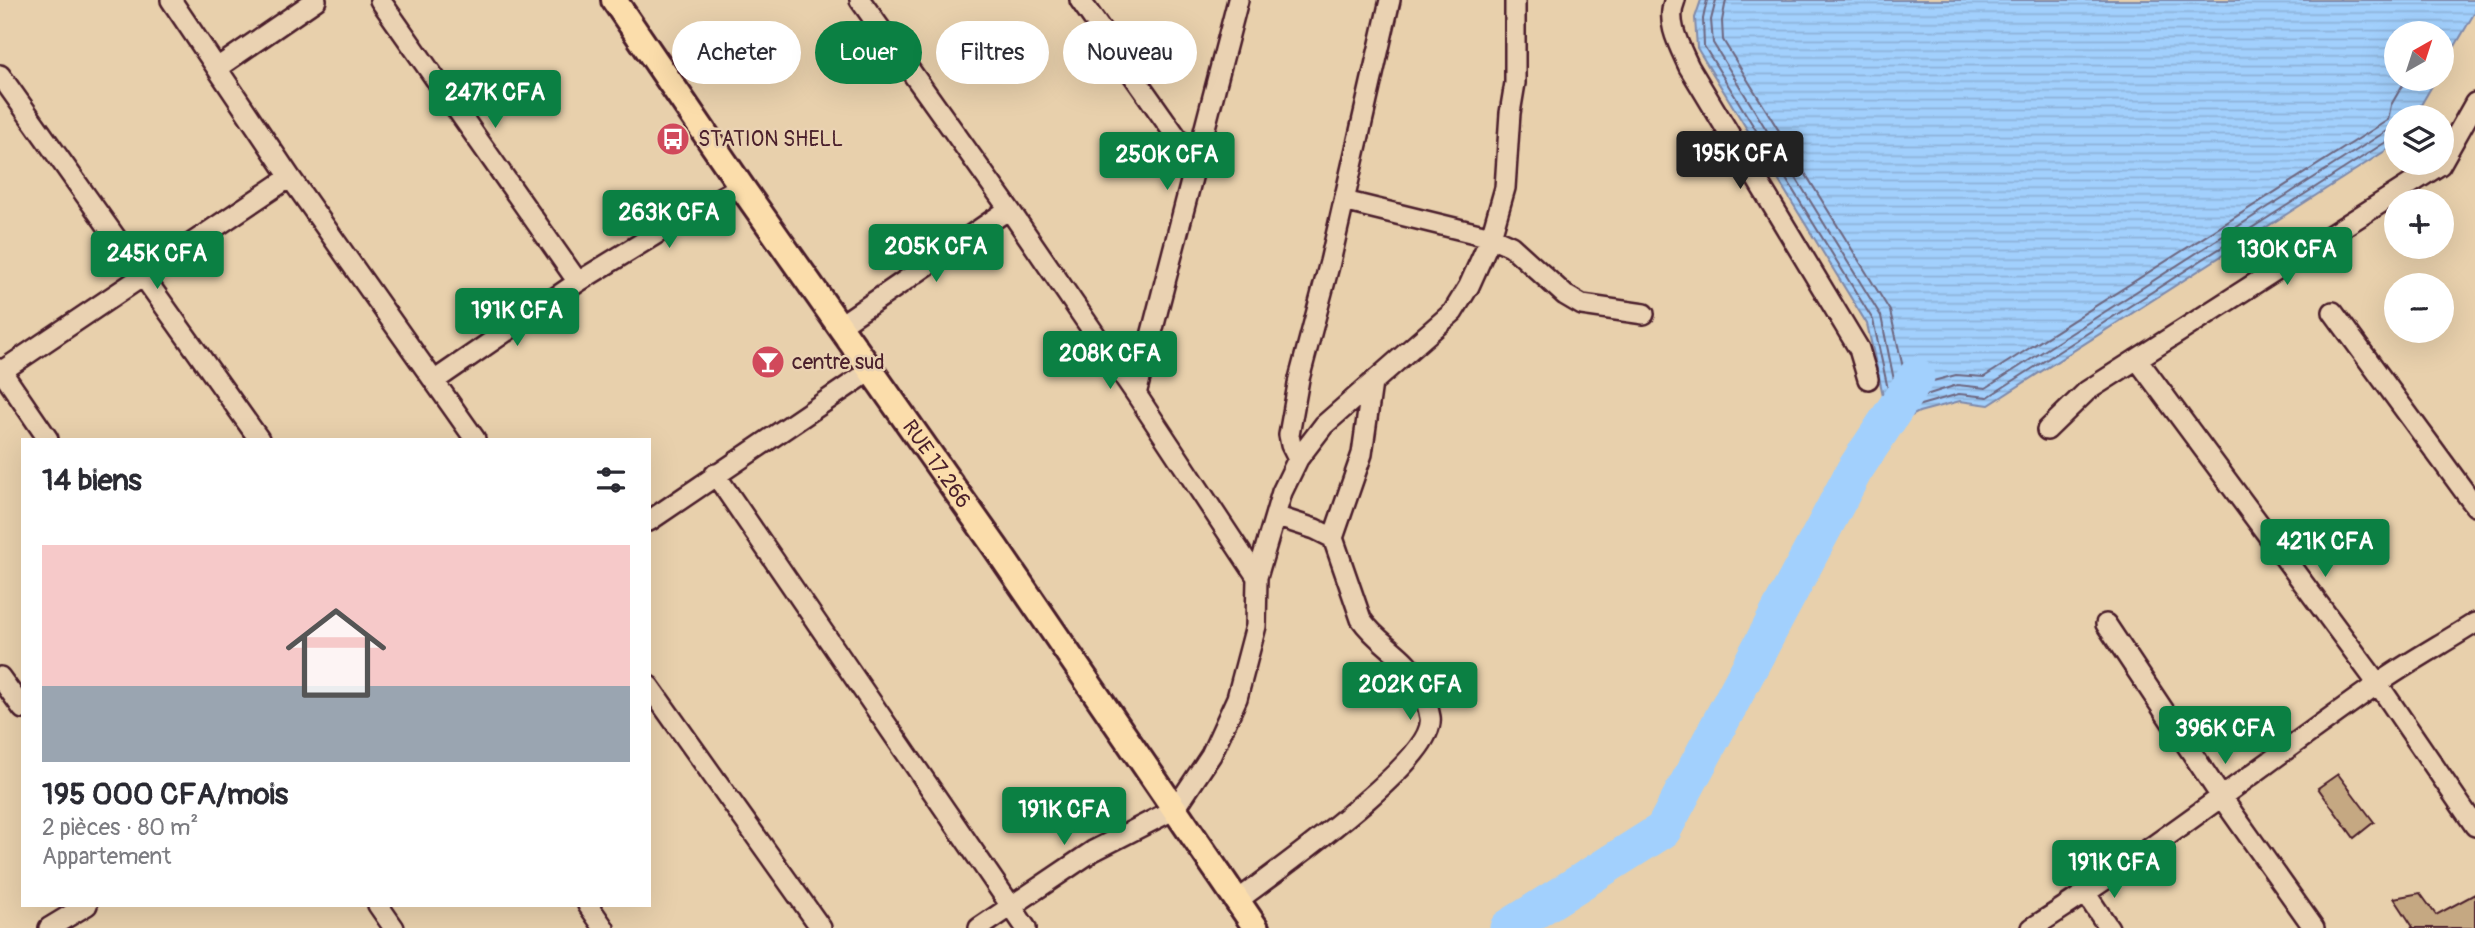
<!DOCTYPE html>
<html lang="fr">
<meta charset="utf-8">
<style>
body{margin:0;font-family:Pangolin,sans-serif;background:#f2f2f3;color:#2b2b33;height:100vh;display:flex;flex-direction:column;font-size:26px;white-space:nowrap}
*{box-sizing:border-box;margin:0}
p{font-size:23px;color:#7c7c81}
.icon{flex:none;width:38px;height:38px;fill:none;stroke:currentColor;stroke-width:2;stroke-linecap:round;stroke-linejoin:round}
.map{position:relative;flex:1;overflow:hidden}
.drawer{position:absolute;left:21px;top:438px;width:630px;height:469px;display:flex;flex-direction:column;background:#fff;border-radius:0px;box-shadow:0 7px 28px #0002}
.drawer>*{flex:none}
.guide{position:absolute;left:672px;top:21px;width:665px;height:63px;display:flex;gap:14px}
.needle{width:46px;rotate:39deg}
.tools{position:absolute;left:2384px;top:21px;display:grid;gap:14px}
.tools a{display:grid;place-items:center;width:70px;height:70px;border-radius:50%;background:#fff;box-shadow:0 7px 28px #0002;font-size:35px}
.price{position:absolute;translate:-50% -60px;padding:0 16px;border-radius:7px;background:#0b8043;color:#fff;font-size:23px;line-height:46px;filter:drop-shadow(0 2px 4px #0008)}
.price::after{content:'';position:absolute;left:50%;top:42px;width:21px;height:16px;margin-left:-10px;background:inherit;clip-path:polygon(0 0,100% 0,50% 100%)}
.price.active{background:#222;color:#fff}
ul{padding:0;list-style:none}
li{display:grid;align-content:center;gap:14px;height:371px;padding:0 21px}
li span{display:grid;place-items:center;height:217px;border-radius:0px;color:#555}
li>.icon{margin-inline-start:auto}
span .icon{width:126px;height:126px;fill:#fffc;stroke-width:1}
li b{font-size:30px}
h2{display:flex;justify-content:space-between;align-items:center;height:84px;padding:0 21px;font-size:30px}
.tag{padding:0 24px;border-radius:32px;background:#fff;box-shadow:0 7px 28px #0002;font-size:24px;line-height:63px}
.tag.active{background:#0b8043;color:#fff}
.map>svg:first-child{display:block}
</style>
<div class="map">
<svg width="2475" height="928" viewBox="0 0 2475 928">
<defs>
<pattern id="water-rules" width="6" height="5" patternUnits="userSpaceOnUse" patternTransform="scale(1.75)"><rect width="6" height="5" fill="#a2d0fd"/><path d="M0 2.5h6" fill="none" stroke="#8db2d9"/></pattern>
</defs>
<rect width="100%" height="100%" fill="#e8d0ac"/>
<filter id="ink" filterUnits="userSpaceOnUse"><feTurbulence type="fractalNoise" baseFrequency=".0143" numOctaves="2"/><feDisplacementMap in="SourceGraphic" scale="14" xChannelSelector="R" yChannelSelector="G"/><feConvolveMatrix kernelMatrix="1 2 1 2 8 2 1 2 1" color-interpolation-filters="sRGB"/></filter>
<g filter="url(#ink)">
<path fill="url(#water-rules)" stroke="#7f89a9" stroke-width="2" d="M1701 0H2475V12L2441 70V33H2396V79H2436L2414 117H2396V144L1989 405 1960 401 1919 412 1896 424 1879 412 1883 395 1867 324 1697 48 1695 18Z"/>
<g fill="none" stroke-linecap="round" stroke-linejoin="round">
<path stroke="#6d667f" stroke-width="2" d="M1707 0 1703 19 1704 46 1873 320 1889 394 1887 408 1897 415 1917 406 1959 394 1988 397 2389 140 2396 139
M1716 0 1711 20 1713 43 1881 316 1898 400 1901 403 1957 385 1986 388 2385 132 2396 130
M1726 0 1722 21 1723 40 1890 311 1907 385 1910 387 1956 375 1984 377 2388 120 2391 105 2406 79"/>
<path stroke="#a2d0fd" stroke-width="37" d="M1508 928 1663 830 1854 471 1916 377"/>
</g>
<path fill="#c5a882" stroke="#4a1f2b" stroke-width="2" d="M2338 774 2374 822 2354 838 2318 788Z
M2420 893 2436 915 2475 894V928H2411L2413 927 2394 898Z"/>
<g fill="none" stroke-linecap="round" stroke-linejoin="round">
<defs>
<path id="minor" d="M171 0 290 177 475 439
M380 0 578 282
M860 0 1009 209 1136 394 1257 577 1256 626 1237 698 1211 755 1175 809 1093 851 979 928
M1080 0 1195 163
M1675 0C1665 22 1680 47 1689 67L1859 349 1868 379
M217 68 316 0
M0 75 259 439
M1344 201 1491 237 1511 246 1565 295 1582 305 1644 314
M2333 312 2475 506
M839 326 1009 209
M2137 359 2378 684 2475 826
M0 369 48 439
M2 371 290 177
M434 381 578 282 666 228 741 186
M1136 394 1238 0
M2047 430 2087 391 2440 165 2475 103
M1298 459 1291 445 1289 435 1299 379 1330 262 1390 0
M715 474 1026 928
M649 521 870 371
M1333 538 1362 454 1372 383
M1257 577 1282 492 1298 459 1324 425 1453 312 1469 286 1491 237 1505 188 1510 113 1515 83V0
M2106 624 2222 798 2314 928
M0 677 23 709
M649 686 821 928
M2086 894 2109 928
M1237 901C1272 874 1438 759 1430 717 1427 701 1418 676 1407 664 1392 648 1374 638 1361 619L1333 538 1315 529 1275 516
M378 905 394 928
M588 905 604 928
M49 928 87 905
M2032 928C2151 852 2261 766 2376 685 2407 663 2442 644 2475 623"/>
<g id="major">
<path id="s1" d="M614 0 741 186 996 548 1256 928"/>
</g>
</defs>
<use href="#minor" stroke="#4a1f2b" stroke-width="24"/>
<use href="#major" stroke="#4a1f2b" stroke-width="30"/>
<use href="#minor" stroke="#ead2b2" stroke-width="19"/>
<use href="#major" stroke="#fbddab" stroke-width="24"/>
</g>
</g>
<defs>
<symbol id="bus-disc" viewBox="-11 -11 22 22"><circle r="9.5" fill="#d1495b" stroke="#ead2b2"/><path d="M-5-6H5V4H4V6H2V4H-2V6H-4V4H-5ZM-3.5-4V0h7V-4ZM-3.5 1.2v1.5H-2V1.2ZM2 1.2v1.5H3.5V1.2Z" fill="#fff"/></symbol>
<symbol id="bar-disc" viewBox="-11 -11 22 22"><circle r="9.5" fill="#d1495b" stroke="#ead2b2"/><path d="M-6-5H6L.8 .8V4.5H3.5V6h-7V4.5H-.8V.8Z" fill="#fff"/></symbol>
</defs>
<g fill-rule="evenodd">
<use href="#bus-disc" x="654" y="120" width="38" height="38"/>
<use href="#bar-disc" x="749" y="343" width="38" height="38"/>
</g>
<g text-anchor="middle" stroke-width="5" stroke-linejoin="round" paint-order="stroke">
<g font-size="21" fill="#4a1f2b" stroke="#ead2b2" text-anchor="start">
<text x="698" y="146">STATION SHELL</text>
<text x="792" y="369">centre sud</text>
</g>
<g font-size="21" fill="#4a1f2b" stroke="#ead2b2">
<text dy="7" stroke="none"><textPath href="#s1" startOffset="565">RUE 17.266</textPath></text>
</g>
</g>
</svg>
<div class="tools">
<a><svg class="needle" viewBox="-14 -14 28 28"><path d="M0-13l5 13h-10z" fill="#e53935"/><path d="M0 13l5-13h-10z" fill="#7c7c81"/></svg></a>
<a><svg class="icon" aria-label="layers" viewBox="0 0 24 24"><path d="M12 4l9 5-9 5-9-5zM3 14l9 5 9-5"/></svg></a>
<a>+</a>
<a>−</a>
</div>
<b class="price" style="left:495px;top:130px">247K CFA</b>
<b class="price active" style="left:1740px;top:191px">195K CFA</b>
<b class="price" style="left:1167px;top:192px">250K CFA</b>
<b class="price" style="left:669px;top:250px">263K CFA</b>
<b class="price" style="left:936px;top:284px">205K CFA</b>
<b class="price" style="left:2287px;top:287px">130K CFA</b>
<b class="price" style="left:157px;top:291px">245K CFA</b>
<b class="price" style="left:517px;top:348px">191K CFA</b>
<b class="price" style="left:1110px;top:391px">208K CFA</b>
<b class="price" style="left:2325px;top:579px">421K CFA</b>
<b class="price" style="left:1410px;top:722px">202K CFA</b>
<b class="price" style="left:2225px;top:766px">396K CFA</b>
<b class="price" style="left:1064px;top:847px">191K CFA</b>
<b class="price" style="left:2114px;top:900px">191K CFA</b>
<div class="guide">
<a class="tag">Acheter</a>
<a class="tag active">Louer</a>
<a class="tag">Filtres</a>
<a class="tag">Nouveau</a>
</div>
<section class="drawer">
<h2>14 biens<svg class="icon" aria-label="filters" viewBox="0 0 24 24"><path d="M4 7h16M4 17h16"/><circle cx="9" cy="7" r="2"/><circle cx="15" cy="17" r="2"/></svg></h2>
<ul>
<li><span style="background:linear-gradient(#f6c9c9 65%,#9aa5b1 0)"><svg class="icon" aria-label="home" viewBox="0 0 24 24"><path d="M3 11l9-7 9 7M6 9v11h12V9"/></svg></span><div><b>195 000 CFA/mois</b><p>2 pièces · 80 m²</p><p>Appartement</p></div></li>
</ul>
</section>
</div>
